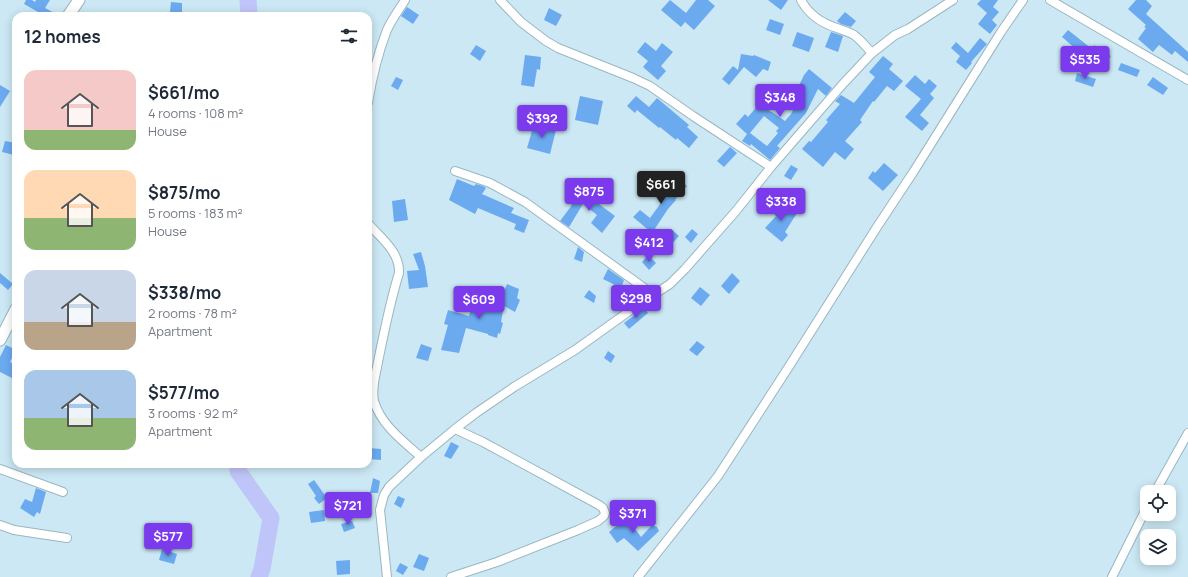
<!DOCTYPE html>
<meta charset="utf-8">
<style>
body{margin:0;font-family:Manrope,sans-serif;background:#f6f6f7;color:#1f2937;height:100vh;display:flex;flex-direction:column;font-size:15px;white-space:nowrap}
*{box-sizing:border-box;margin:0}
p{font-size:13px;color:#747a83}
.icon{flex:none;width:22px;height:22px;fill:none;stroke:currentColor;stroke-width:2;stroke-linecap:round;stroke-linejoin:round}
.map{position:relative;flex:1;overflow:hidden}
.sheet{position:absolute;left:12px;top:12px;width:360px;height:456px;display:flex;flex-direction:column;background:#fff;border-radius:12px;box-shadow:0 2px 10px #0003}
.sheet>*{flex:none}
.buttons{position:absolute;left:1140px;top:485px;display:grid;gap:8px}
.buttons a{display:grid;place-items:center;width:36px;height:36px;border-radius:8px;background:#fff;box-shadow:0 2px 10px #0003;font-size:20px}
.price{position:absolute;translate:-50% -34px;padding:0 9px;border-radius:4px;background:#7c3aed;color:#fff;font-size:13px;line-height:26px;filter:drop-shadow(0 1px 2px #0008)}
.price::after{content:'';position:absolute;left:50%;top:24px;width:12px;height:9px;margin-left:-6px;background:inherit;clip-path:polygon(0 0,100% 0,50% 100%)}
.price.current{background:#222;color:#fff}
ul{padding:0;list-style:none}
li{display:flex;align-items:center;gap:12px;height:100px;padding:0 12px}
li span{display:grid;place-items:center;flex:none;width:112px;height:80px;border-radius:12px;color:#555}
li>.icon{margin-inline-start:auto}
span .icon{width:48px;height:48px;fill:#fffc;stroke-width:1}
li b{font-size:17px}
h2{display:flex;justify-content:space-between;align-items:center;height:48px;padding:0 12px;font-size:17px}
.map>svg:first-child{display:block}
</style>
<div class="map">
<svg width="1188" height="577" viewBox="0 0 1188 577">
<rect width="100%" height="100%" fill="#cbe8f4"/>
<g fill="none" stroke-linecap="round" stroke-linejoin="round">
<path stroke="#c0c5f9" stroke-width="17" d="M248 0 249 16
M238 464V471L271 518 262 569 259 577"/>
</g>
<path fill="#6caaf0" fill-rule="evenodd" d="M26 0H32L35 2 36 0H50L45 8 60 16H36L38 12 24 4Z
M670 0 686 13 696 0H708L715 6 694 30 685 22 681 27 661 10Z
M768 0H788L781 10Z
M981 0H998L993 7 999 12 992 20 997 25 990 34 978 24 987 13 977 4Z
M1136 0H1146L1152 6 1146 14 1188 52V62L1175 51 1172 55 1159 45 1153 52 1138 39 1146 28 1144 27 1146 25 1128 9Z
M171 2 182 3V12H170Z
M407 7 419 15 413 24 401 16Z
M549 8 562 15 556 26 544 20Z
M845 12 856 21 851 27 841 24 837 21Z
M770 19 784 24 780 35 766 30Z
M1068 30 1092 49 1094 45 1111 56 1105 65 1079 48 1077 50 1062 37Z
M797 32 814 38 809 52 792 46Z
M831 32 843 36 838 52 825 47Z
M980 38 987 44 971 62 972 63 966 70 956 62 960 56 951 48 956 42 968 53Z
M645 42 656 51 662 43 673 52 661 66 666 71 658 80 643 67 648 61 637 52Z
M476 45 486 51 480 61 470 54Z
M741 54 753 56 754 55 771 62 768 71 763 69 756 77 744 67 729 85 722 79 733 66 738 70Z
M525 55 541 57 540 70 537 69 534 87 521 85Z
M883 56 893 64 889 69 903 81 894 91 887 86 874 102 873 101 860 120 862 122 845 141 854 149 845 160 835 152 823 167 802 149 809 141 811 142 828 122 826 120 840 104 835 101 841 95 854 103 875 77 869 72Z
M1121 63 1140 70 1137 77 1118 70Z
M809 69 832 88 826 96 818 89 806 113 777 146 780 148 770 160 751 144 750 146 742 141 747 134 736 124 745 114 748 117 760 103 771 112H772L785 121 791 114 800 96 795 94 804 75ZM764 116 779 128 776 131 778 133 767 146 750 133Z
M1077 73 1096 79 1093 87 1075 81Z
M915 75 925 84 929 79 937 86 930 94 934 98 920 115 929 123 922 131 905 117 921 99 905 86Z
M396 77 403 80 398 90 391 86Z
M1153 77 1168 88 1163 95 1147 85Z
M0 85 10 91 0 107Z
M580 96 603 101 598 125 575 120Z
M636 96 649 107 657 98 689 125 687 127 698 137 689 148 677 138 676 140 660 127 659 128 637 110 635 113 627 106Z
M534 124 556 130 550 154 527 148Z
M5 141 16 143 14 155 2 152Z
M730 147 737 153 724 167 717 161Z
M884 163 898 175 883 191 868 178 873 171 875 173Z
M791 165 798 169 791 180 784 176Z
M678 178 687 186 675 200H676L668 209 652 233 633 217 640 210 650 218 663 200 650 189 655 183 666 192Z
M457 179 474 186 476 184 483 186 486 188 482 194 514 208 511 213 529 220 524 233 514 229 516 224 478 208 475 214 449 200Z
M583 188 590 193 588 196 615 216 602 233 591 223 597 215 583 204 569 227 560 221 572 205 571 204Z
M405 199 408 220 394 222 392 201Z
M781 203 797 213 785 232 788 235 782 242 765 228 776 216 774 214Z
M671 229 679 236 665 251 657 244Z
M692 229 698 234 691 243 685 237Z
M578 247 584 252 582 262 574 259Z
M421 252 425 266 428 287 409 289 407 271 419 270 413 254Z
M648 255 656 263 649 270 642 262Z
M608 269 624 280 621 288 603 279Z
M0 273 13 284 8 290 0 283Z
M732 273 740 281 729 294 721 286Z
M507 284 519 289 517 298 520 300 515 312 504 306 501 322 503 323 500 334 498 333 497 338 488 335V334L466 328 459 353 441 350 448 325 444 324 448 310 469 316 472 306 490 312 500 287 505 289Z
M700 287 710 295 701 306 691 298Z
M589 290 596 296 594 303 584 297Z
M644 308 648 313 629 329 624 323Z
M697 341 705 347 697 356 689 350Z
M421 344 432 348 428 361 416 358Z
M6 345 16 350 10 362 16 365V380L0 372V357Z
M608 351 615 356 611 363 604 358Z
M451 442 459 446 451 459 444 456Z
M368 448 381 449V460L368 459Z
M373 478 380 481 378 493H370Z
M314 480 327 498 319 504 314 498 316 496 308 484Z
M36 488 46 492 40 514 37 512 34 517 20 508 25 499 32 502Z
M398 496 405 499 401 508 394 504Z
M324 510 325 521 311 523 309 512Z
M625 515 641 537 652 525 657 527 659 531 638 551 624 538 617 543 609 532 615 527 620 525Z
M352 521 355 528 344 532 341 524Z
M162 549 177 554 174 564 159 560Z
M419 554 429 558 424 571 413 567Z
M350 560V574L337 575 336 561Z
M400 563 408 567 403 575 396 571Z"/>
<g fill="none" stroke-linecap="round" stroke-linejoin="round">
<defs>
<path id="minor" d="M500 0 521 22 546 41 558 48 633 78 650 86 693 116 771 167
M801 0C809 15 821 23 837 28 842 30 849 32 854 35 861 40 866 47 872 53
M1050 0 1188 80
M368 103C372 78 378 53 387 30 392 19 399 10 405 0
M455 171 490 183 525 202 654 295
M368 223C380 238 400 251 399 273 390 302 384 332 378 362 376 374 371 389 374 401 381 425 403 441 421 457
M0 469 63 492
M1155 492 1188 433
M0 525 14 530 67 538
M387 577 380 510 384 495 389 487 421 457 455 429 476 413 514 387 575 350 635 307 670 284 685 269 736 211 771 167 842 85 872 53 895 35 908 29 953 0
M451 577 497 562 578 530 598 521 604 516 605 513 603 508 599 505 483 442 455 429
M638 577 718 476 788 368 877 227 914 171 1001 32 1023 0
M1112 577 1147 507"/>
<path id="tertiary" d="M68 16 79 0
M0 340 16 309"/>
</defs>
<use href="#minor" stroke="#9ab6c1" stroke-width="10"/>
<use href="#tertiary" stroke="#9ab6c1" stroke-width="13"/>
<use href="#minor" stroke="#fff" stroke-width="8"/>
<use href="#tertiary" stroke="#fff" stroke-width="11"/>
</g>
</svg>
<div class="buttons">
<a><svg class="icon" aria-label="locate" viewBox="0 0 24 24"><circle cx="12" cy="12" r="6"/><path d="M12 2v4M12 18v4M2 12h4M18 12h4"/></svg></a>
<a><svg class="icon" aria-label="layers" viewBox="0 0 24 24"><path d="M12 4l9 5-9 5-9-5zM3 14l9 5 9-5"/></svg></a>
</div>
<b class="price" style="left:1085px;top:80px">$535</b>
<b class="price" style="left:780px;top:118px">$348</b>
<b class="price" style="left:542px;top:139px">$392</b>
<b class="price current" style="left:661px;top:205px">$661</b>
<b class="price" style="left:589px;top:212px">$875</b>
<b class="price" style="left:781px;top:222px">$338</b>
<b class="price" style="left:649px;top:263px">$412</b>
<b class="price" style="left:636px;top:319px">$298</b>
<b class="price" style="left:479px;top:320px">$609</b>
<b class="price" style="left:348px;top:526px">$721</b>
<b class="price" style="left:633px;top:534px">$371</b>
<b class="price" style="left:168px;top:557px">$577</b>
<section class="sheet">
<h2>12 homes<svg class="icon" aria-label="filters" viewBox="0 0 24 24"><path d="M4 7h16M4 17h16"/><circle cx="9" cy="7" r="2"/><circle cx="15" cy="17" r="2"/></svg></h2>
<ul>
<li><span style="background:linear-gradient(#f6c9c9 75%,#8fb573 0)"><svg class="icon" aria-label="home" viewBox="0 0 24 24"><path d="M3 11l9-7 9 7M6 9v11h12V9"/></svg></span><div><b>$661/mo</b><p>4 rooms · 108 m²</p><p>House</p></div></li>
<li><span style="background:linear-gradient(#ffd9b3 60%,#8fb573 0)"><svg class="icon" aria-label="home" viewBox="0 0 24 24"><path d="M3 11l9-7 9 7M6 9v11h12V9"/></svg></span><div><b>$875/mo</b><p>5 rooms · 183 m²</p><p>House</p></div></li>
<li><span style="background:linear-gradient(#c9d6e8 65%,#b9a48a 0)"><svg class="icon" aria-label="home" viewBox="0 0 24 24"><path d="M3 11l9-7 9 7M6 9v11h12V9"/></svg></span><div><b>$338/mo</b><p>2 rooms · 78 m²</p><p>Apartment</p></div></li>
<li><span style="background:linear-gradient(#a9c7e8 60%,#8fb573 0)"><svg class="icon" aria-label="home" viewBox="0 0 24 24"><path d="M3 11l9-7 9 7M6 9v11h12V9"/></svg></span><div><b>$577/mo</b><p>3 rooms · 92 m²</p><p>Apartment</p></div></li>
</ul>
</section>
</div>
